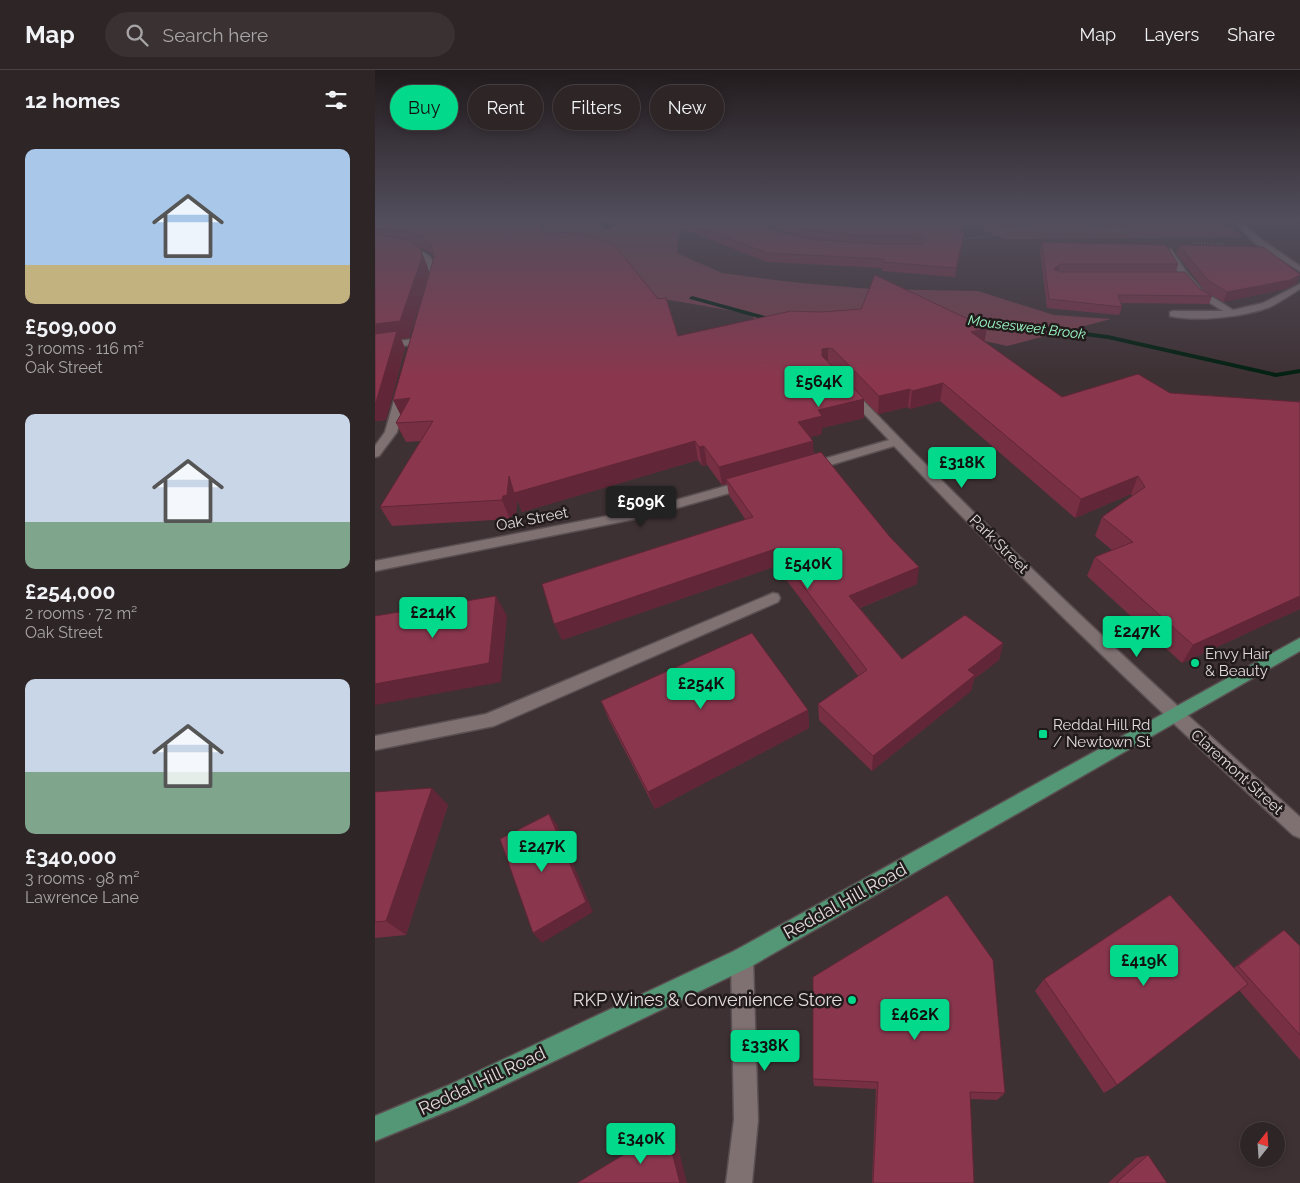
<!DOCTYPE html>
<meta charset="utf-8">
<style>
body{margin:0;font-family:Raleway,sans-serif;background:#3a3133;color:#f1f3f6;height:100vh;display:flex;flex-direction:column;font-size:19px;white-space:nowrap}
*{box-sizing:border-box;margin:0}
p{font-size:16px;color:#a7a5a7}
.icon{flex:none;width:28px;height:28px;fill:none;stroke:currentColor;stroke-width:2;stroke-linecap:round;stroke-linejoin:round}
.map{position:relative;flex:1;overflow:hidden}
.panel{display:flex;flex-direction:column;background:#2e2527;width:375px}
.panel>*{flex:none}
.hud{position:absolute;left:15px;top:15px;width:475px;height:45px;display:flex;gap:10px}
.needle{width:32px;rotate:17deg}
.controls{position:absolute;left:865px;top:1052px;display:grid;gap:10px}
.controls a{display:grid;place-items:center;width:45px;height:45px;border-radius:50%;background:#2e2527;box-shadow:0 2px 8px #0003,0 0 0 1px #494244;font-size:25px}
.price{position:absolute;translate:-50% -42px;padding:0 11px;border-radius:5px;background:#02d98b;color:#111;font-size:16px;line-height:32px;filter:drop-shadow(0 1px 2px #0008)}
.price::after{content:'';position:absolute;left:50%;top:30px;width:15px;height:11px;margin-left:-8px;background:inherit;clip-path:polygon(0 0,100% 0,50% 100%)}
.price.selected{background:#222;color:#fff}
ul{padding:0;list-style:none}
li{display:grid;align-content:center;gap:10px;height:265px;padding:0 25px}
li span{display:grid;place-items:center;height:155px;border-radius:10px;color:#555}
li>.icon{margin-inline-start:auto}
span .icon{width:90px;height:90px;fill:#fffc;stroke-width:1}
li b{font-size:21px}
h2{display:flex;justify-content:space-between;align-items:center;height:60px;padding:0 25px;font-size:21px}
.tag{padding:0 18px;border-radius:22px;background:#2e2527;box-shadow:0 2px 8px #0003,0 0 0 1px #494244;font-size:18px;line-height:45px}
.tag.selected{background:#02d98b;color:#111}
header{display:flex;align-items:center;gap:30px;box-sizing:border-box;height:70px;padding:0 25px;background:#2e2527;border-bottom:1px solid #494244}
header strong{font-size:24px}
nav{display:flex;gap:28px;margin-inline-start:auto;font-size:18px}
.search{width:350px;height:45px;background:#3a3133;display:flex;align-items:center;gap:12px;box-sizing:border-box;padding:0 18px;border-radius:28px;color:#a7a5a7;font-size:19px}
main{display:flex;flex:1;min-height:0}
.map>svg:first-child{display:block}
</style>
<header>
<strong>Map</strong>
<div class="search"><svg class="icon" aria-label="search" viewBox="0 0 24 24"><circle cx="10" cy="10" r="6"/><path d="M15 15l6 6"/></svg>Search here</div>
<nav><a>Map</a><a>Layers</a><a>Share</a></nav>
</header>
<main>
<section class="panel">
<h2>12 homes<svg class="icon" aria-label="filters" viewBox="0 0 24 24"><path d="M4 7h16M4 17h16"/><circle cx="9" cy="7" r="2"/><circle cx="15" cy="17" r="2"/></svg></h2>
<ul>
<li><span style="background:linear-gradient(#a9c7e8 75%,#c2b280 0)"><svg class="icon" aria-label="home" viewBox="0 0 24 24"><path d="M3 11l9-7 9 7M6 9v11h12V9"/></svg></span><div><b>£509,000</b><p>3 rooms · 116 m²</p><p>Oak Street</p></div></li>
<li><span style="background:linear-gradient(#c9d6e8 70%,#7fa58c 0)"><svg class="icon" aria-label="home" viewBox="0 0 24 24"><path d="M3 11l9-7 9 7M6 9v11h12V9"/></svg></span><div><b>£254,000</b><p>2 rooms · 72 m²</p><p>Oak Street</p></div></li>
<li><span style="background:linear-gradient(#c9d6e8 60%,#7fa58c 0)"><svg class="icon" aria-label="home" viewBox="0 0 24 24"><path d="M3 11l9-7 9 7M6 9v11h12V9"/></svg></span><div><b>£340,000</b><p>3 rooms · 98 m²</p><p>Lawrence Lane</p></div></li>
</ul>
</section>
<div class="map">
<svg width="925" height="1113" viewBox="0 0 925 1113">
<rect width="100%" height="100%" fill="#3e3134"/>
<path fill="#763e4c" d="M166 151H305L302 183 347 203 416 212 496 219 603 221 679 245 736 249 632 276 592 267 385 257 376 244 271 226 174 172Z
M588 151H850L869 167 629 169Z"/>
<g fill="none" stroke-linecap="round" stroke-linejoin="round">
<path fill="#022011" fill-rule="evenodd" d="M224 151H229L236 158 231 159Z
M317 226 404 250 405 251 402 253 315 229 314 228Z
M580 248H601L733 265 901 303 925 299V303L901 307 733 269 601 252 578 251V249Z"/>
<defs>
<path id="minor" d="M858 151H865L887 170 925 196V201L881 174Z
M0 174C26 176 66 175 62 211L58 213 54 211C58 178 24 180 0 178Z
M790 179H796L813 204 828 221 858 240 888 233 925 214V219C915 225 905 232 895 237 869 247 822 252 795 246V242L798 241H848L822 225 807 208 789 181Z
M39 269 44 272 42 274 0 280V274Z
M27 317 32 320 22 362 4 386 0 387V376L10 362 22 320Z
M476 321 480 322C622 470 772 610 925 747V768L918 765C782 639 647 511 519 376L439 400H431L429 397 431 394 514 370 472 326 471 324 472 322Z
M372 410 378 414 376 417 270 447 0 501V491L269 439Z
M398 523 403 524 405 528 403 532 119 656 0 680V666L111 644Z
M367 878 375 881 378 889 383 1050 377 1113H351L359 1050 356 889 359 881Z"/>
<path id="major" d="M925 568V581L375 897 90 1034 0 1071V1046L72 1016 359 881Z"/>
</defs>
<use href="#minor" stroke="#5a4f51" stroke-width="3"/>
<use href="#major" stroke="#5a4f51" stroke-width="3"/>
<path stroke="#716568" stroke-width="2" stroke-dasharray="1 2" stroke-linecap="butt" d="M698 151 773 168
M659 152H699
M584 170 618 165 659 152
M817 173 850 174"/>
<use href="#minor" fill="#7f7072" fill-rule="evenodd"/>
<use href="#major" fill="#539776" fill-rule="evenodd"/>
</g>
<path fill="#772f43" d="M0 151 172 164 303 266 610 272 687 327 795 323 924 332 925 330V539L896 552 807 593 712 506 720 487 737 480 720 466 727 447 757 426 756 424 700 448 565 331 535 339 533 337 503 344 489 330V348L447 358V364L435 367 439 384 542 514 485 538 527 589 628 573 624 590 599 609 596 621 497 701 444 650 443 634 483 606 401 496 187 570 370 449 354 425 352 414 347 415 332 395 327 396 323 390 147 442 142 429 141 444 137 445 135 449 17 456 5 437 46 371 31 372 21 353 26 344 59 187 55 182 44 178 52 195 54 203 34 268 26 269 30 278 11 350 0 351Z
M288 151H384L388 155 403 162 433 168 401 159 390 151H588L586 163 588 172 580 207 507 201V198L392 192Z
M667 172 803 194 801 202 824 218 837 226 834 234 746 233 747 237 744 245 672 238 665 180Z
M804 175 921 214 910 219 848 232 829 220 801 183Z
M226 631 433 640 434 658 280 739 234 650Z
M0 722 73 735 31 865 0 868Z
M909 860 925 876V990L864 920 742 1015 729 1023 660 921 669 909 859 898 896 869Z
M438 907 630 1023 622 1030 595 1029 599 1113H497L501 1019 439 1016 438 1009Z
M773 1085 792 1113H733L761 1088Z"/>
<path fill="#612637" d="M589 163 588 172 580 207 581 198Z
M46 180 52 195 54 203 34 268 26 269 30 278 11 350 0 351V254Z
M685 194 683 202 679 199Z
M925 205 921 214 910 219 848 232 852 222Z
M612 258 609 275 596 262Z
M453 278V295L448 297 447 279Z
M568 313 565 331 535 339 537 321Z
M535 319 533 337 503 344 504 326Z
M35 328 27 348 18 330Z
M489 329V348L447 358V364L424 370 423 352 443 340Z
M320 371 323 390 147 442 142 429 141 444 137 445 135 449 127 430 134 406Z
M438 371 439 390 351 409 352 414 347 415 344 397Z
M329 376 332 395 327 396 324 377Z
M763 406 756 424 700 448 706 429Z
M400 479 401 496 187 570 179 554Z
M544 497 542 514 474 542V526Z
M121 526 132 546 126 612 0 635V614Z
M925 526V539L896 552 807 593 818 575Z
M628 573 624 590 599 609 596 621 497 701 498 686 593 600Z
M433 640 434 658 280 739 273 722Z
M57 718 73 735 31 865 11 851Z
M174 744 182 755 218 842 167 873 158 863Z
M291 1059 300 1065 312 1113H305Z"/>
<path fill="#8a374e" stroke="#612637" d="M0 151H159L172 164 196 162 238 173 283 229 291 228 303 266 416 241 446 242 486 239 500 205 612 258 596 262 687 327 763 304 795 323 925 332V526L818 575 720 487 758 472 727 447 770 417 763 406 706 429 568 313 537 321 535 319 504 326 458 279 453 278 447 279V286L489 329 443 340 447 346 423 352 438 371 344 397 329 376 324 377 320 371 139 423 134 406 132 425 128 426 127 430 5 437 58 351 21 353 35 328 18 330 59 187 57 176 48 167 32 161 0 158Z
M309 151H384L388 155 403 162 442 170 509 174H546L552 170 546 166 485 165 439 161 405 151H588L585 163H589L581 198 508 192 509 189 392 183Z
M0 165 19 167 36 171 46 180 47 187 25 251 0 254Z
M667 172 791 175 803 194H685L679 199 685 202H810L824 218 837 226 743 225 747 237 674 229Z
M804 175 888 177 925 204V205L915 210 852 222 833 210Z
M22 261 1 332H0V264Z
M446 382 515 467 544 497 474 526 527 589 590 545 628 573 593 600 600 605 498 686 443 634 492 600 400 479 179 554 167 514 378 447 351 409Z
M121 526 114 593 0 614V546Z
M377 563 433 640 273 722 226 631Z
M57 718 11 851 0 852V722Z
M174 744 211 832 158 863 125 769Z
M572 825 618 890 630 1023 595 1022 599 1113H498L503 1012 438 1009V907Z
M795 825 873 914 742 1015 669 909Z
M909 860 925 876V965L863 896Z
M291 1059 305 1113H202Z
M773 1085 792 1113H741Z"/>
<linearGradient id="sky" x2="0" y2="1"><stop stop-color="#221b1d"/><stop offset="0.49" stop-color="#524e5c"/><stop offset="1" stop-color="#524e5c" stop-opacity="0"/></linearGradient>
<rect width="925" height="307" fill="url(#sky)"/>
<g fill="#02d98b" stroke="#211b1c" stroke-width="2">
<circle cx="820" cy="593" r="5"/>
<rect x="663" y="659" width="10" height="10" rx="2.5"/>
<circle cx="477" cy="930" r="5"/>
</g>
<g text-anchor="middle" stroke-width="5" stroke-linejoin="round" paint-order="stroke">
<g font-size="14" font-style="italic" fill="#9dfcc7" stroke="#211b1c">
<text transform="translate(652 257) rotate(7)" y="5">Mousesweet Brook</text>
</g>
<g font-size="15" fill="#e3dadc" stroke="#211b1c">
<text transform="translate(157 449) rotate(-11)" y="5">Oak Street</text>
<text transform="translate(624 474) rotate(45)" y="5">Park Street</text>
<text transform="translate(862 702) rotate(42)" y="5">Claremont Street</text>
</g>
<g font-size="15" fill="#e3dadc" stroke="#211b1c" text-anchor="start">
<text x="830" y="589">Envy Hair<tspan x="830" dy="17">&amp; Beauty</tspan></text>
<text x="678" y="660">Reddal Hill Rd<tspan x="678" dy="17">/ Newtown St</tspan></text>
</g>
<g font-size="18" fill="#e3dadc" stroke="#211b1c">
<text transform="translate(470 831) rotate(-29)" y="6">Reddal Hill Road</text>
<text transform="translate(107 1011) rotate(-25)" y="6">Reddal Hill Road</text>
</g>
<g font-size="18" fill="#e3dadc" stroke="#211b1c" text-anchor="end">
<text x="467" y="936">RKP Wines &amp; Convenience Store</text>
</g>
</g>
</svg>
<div class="controls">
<a><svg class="needle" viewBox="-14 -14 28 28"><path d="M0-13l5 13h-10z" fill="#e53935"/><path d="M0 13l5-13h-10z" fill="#a7a5a7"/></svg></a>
</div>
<b class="price" style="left:444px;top:338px">£564K</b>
<b class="price" style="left:587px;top:419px">£318K</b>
<b class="price selected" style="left:266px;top:458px">£509K</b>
<b class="price" style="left:433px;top:520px">£540K</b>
<b class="price" style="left:58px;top:569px">£214K</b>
<b class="price" style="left:762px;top:588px">£247K</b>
<b class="price" style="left:326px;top:640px">£254K</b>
<b class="price" style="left:167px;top:803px">£247K</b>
<b class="price" style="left:769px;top:917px">£419K</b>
<b class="price" style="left:540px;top:971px">£462K</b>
<b class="price" style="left:390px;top:1002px">£338K</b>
<b class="price" style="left:266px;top:1095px">£340K</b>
<div class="hud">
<a class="tag selected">Buy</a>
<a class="tag">Rent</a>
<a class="tag">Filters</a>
<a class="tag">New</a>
</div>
</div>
</main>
